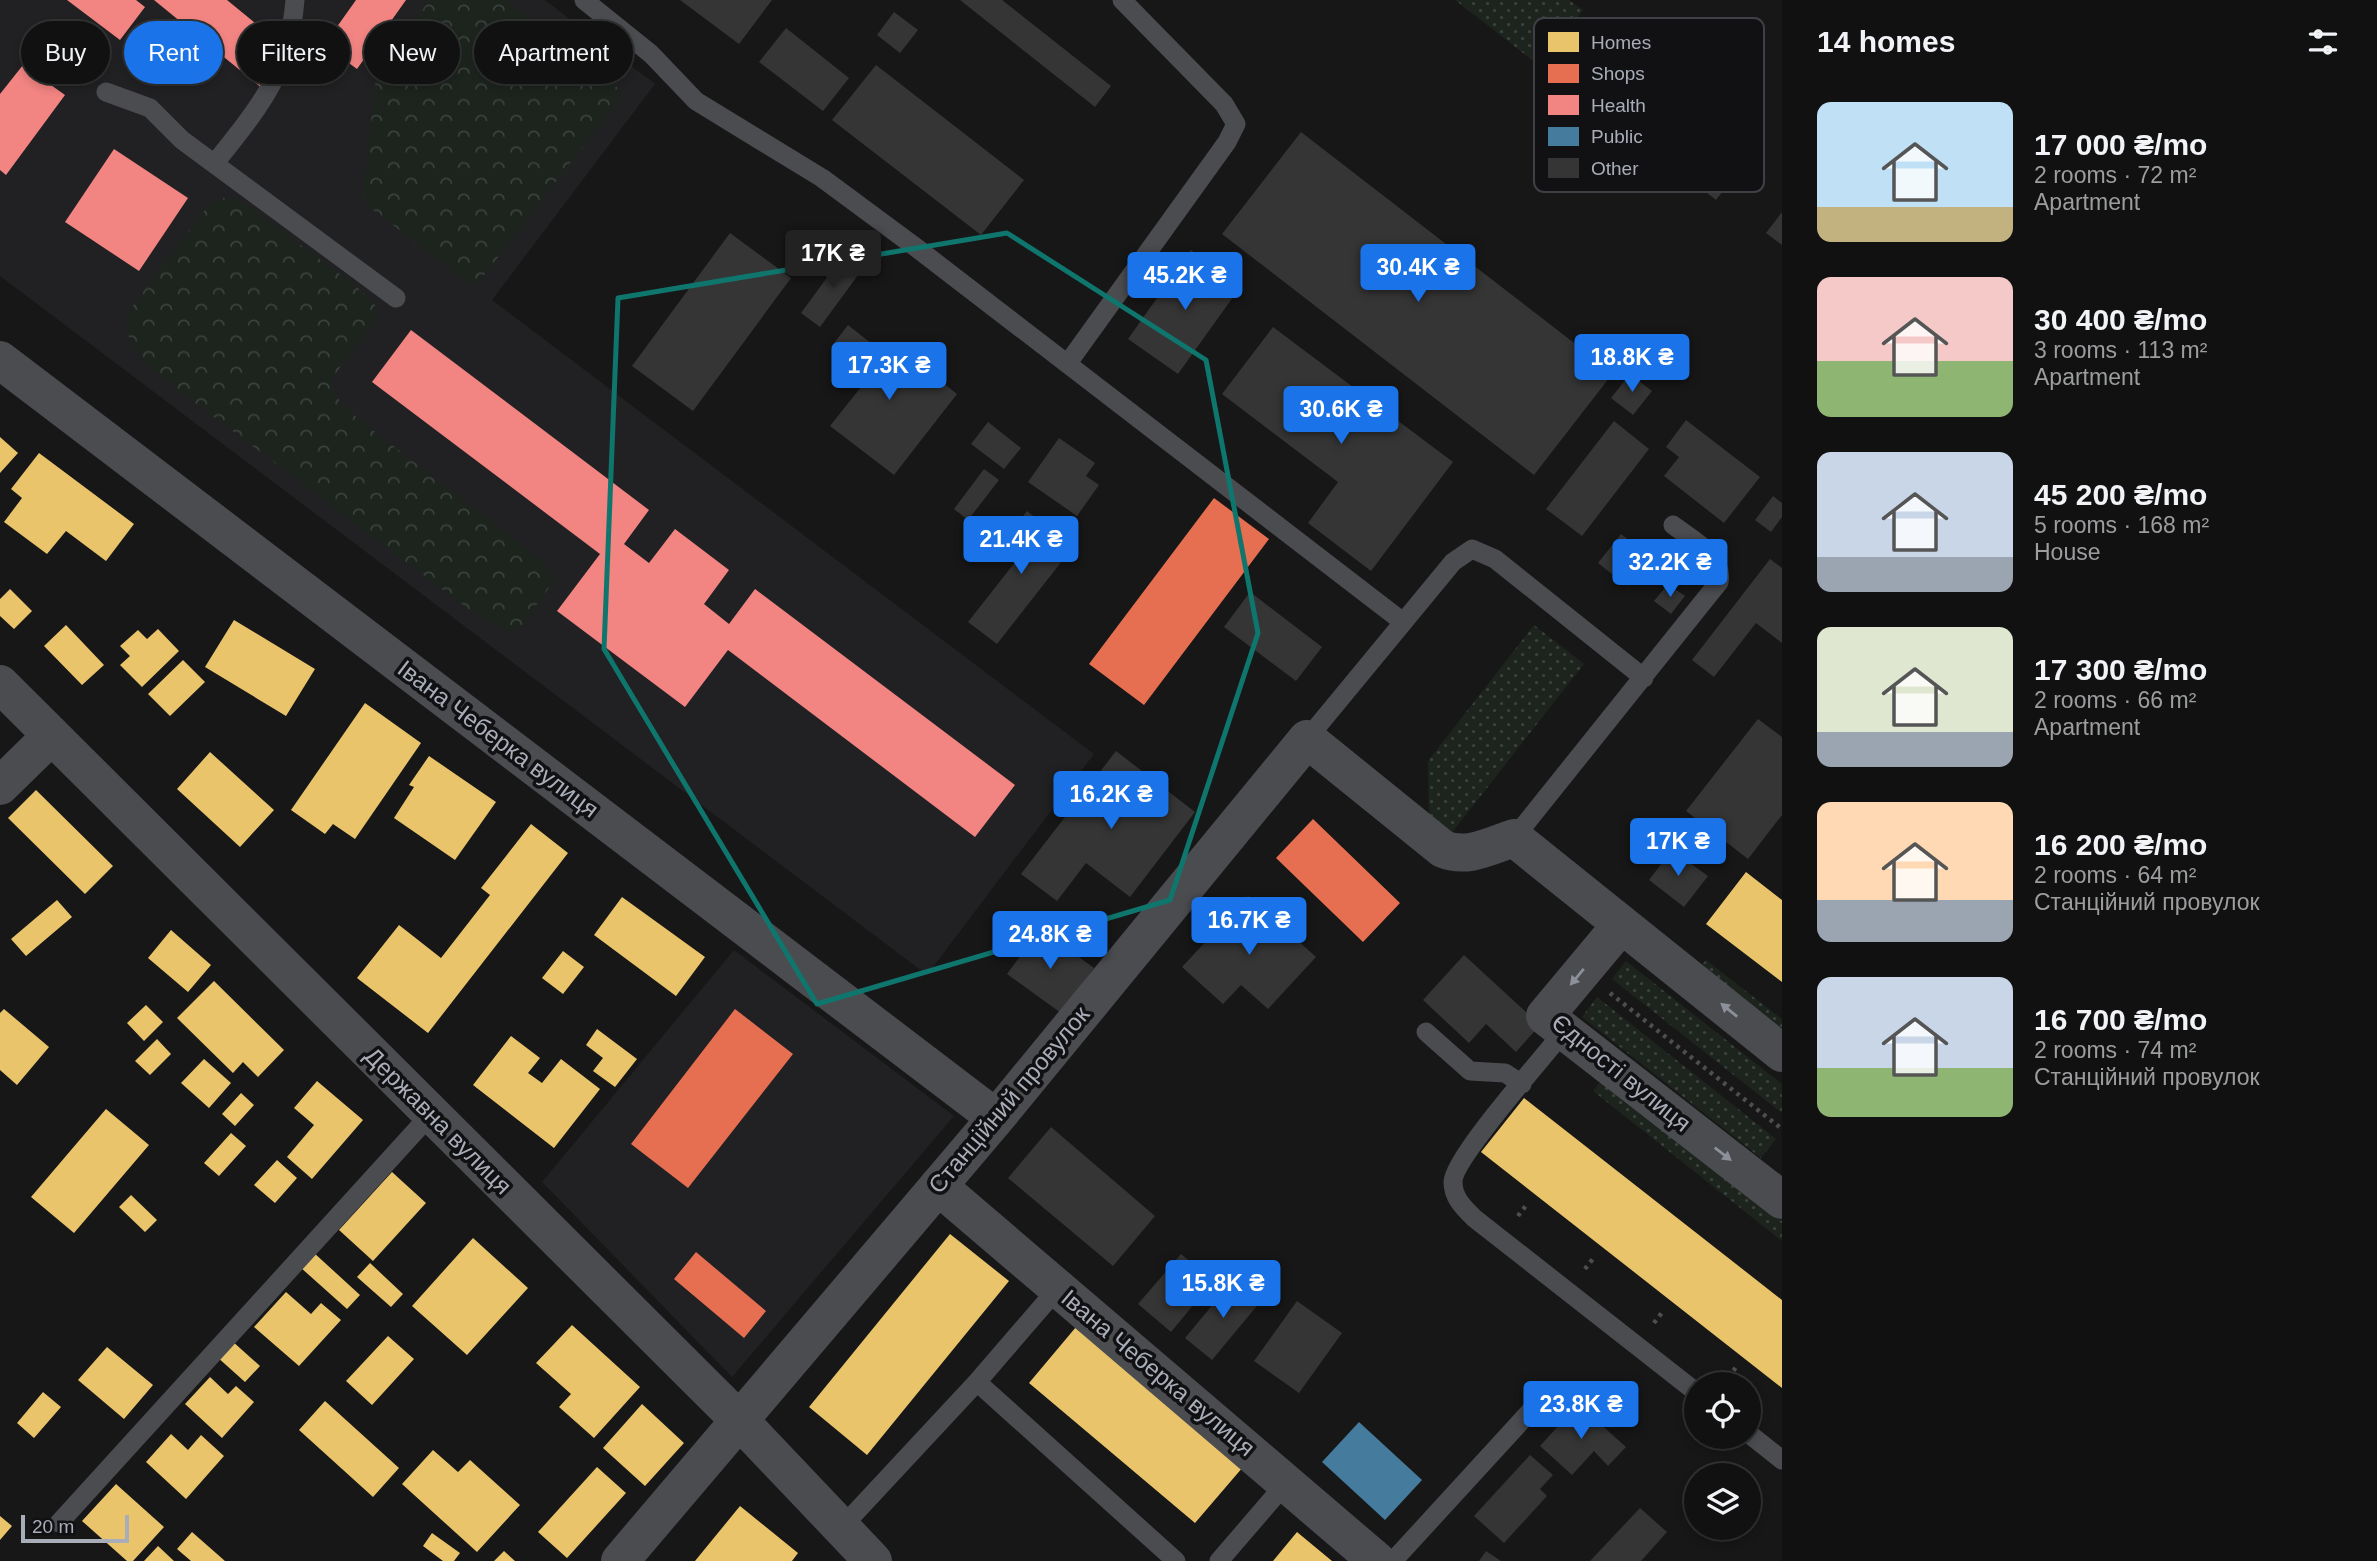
<!DOCTYPE html>
<meta charset="utf-8">
<style>
body{margin:0;font-family:Helvetica,sans-serif;background:#1a1a1a;color:#f1f3f6;height:100vh;display:flex;flex-direction:column;font-size:26px;white-space:nowrap}
*{box-sizing:border-box;margin:0}
p{font-size:23px;color:#9c9d9f}
.icon{flex:none;width:38px;height:38px;fill:none;stroke:currentColor;stroke-width:2;stroke-linecap:round;stroke-linejoin:round}
.map{position:relative;flex:1;overflow:hidden}
.side{display:flex;flex-direction:column;background:#111;width:595px}
.side>*{flex:none}
.hud{position:absolute;left:21px;top:21px;width:665px;height:63px;display:flex;gap:14px}
.fabs{position:absolute;left:1684px;top:1372px;display:grid;gap:14px}
.fabs a{display:grid;place-items:center;width:77px;height:77px;border-radius:50%;background:#111;box-shadow:0 4px 10px #0003,0 0 0 2px #303131;font-size:35px}
.scale{position:absolute;left:21px;bottom:18px;width:108px;box-sizing:border-box;padding-left:7px;border:4px solid #a8adb8;border-top:0;font-size:19px;line-height:24px;white-space:nowrap;color:#a8adb8;-webkit-text-stroke:5px #111113;paint-order:stroke}
.price{position:absolute;translate:-50% -60px;padding:0 16px;border-radius:7px;background:#1a73e8;color:#fff;font-size:23px;line-height:46px;filter:drop-shadow(0 2px 4px #0008)}
.price::after{content:'';position:absolute;left:50%;top:42px;width:21px;height:16px;margin-left:-10px;background:inherit;clip-path:polygon(0 0,100% 0,50% 100%)}
.price.selected{background:#222;color:#fff}
ul{padding:0;list-style:none}
li{display:flex;align-items:center;gap:21px;height:175px;padding:0 35px}
li span{display:grid;place-items:center;flex:none;width:196px;height:140px;border-radius:14px;color:#555}
li>.icon{margin-inline-start:auto}
span .icon{width:84px;height:84px;fill:#fffc;stroke-width:1}
li b{font-size:30px}
h2{display:flex;justify-content:space-between;align-items:center;height:84px;padding:0 35px;font-size:30px}
.pill{padding:0 24px;border-radius:32px;background:#111;box-shadow:0 4px 10px #0003,0 0 0 2px #303131;font-size:24px;line-height:63px}
.pill.selected{background:#1a73e8;color:#fff}
main{display:flex;flex:1;min-height:0}
.map>svg:first-child{display:block}
</style>
<main>
<div class="map">
<svg width="1782" height="1561" viewBox="0 0 1782 1561">
<defs>
<pattern id="grass-dots" width="8" height="8" patternUnits="userSpaceOnUse" patternTransform="scale(1.75)"><rect width="8" height="8" fill="#1d241e"/><path d="M2 2h.1M6 6h.1" fill="none" stroke="#3b413d" stroke-width="1.8" stroke-linecap="round"/></pattern>
<pattern id="forest-crowns" width="20" height="18" patternUnits="userSpaceOnUse" patternTransform="scale(1.75)"><rect width="20" height="18" fill="#1d241e"/><path d="M2 6a3 3 0 1 1 6 0M12 15a3 3 0 1 1 6 0" fill="none" stroke="#3b413d"/></pattern>
</defs>
<rect width="100%" height="100%" fill="#171717"/>
<path fill="#212123" d="M0 0H545L655 84 492 300 1094 754 927 975 0 276Z
M734 950 954 1116 732 1377 542 1182Z"/>
<path fill="url(#grass-dots)" d="M1455 0H1569L1583 10 1540 66Z
M1534 625 1584 664 1450 835 1429 819 1428 761Z
M1706 960 1782 1019V1037L1697 971Z
M1626 961 1782 1084V1113L1612 979Z
M1597 997 1776 1139 1761 1158 1582 1017Z
M1602 1080 1782 1221V1241L1593 1091Z"/>
<path fill="url(#forest-crowns)" d="M430 0H505L610 79 621 92 605 118 478 283H471L461 277 373 210 363 195 376 77 384 61Z
M223 198 237 199 251 208 356 286 376 306 377 316 373 323 333 377 331 388 343 405 361 421 542 561 554 581 519 629 507 631 471 611 174 387 144 361 125 330 129 311 202 213 213 202Z"/>
<path fill="#e9c46a" d="M0 437 18 453 0 473Z
M39 453 134 524 106 561 66 531 47 554 4 522 22 498 11 489Z
M10 589 32 611 14 629 0 616V599Z
M234 620 315 669 286 716 205 667Z
M66 625 104 665 82 685 44 646Z
M158 629 179 651 142 687 120 665 130 656 120 646 138 630 147 639Z
M183 660 205 682 170 716 148 694Z
M365 703 421 743 355 839 333 824 325 834 291 810Z
M210 752 274 810 240 847 177 789Z
M429 756 496 802 455 860 394 818 414 787 409 785Z
M36 790 113 866 85 894 8 818Z
M531 824 568 853 428 1033 357 978 399 925 441 958 490 895 481 888Z
M1746 872 1782 900V982L1706 924Z
M622 897 705 957 676 996 594 935Z
M57 900 72 917 26 956 11 939Z
M171 930 211 965 188 992 148 958Z
M563 951 584 967 563 994 542 978Z
M214 981 284 1050 258 1077 243 1062 233 1073 177 1018Z
M146 1005 163 1022 144 1041 127 1023Z
M4 1009 49 1047 17 1085 0 1070V1013Z
M597 1029 637 1059 615 1087 593 1071 603 1058 586 1045Z
M511 1036 540 1058 528 1073 542 1083 561 1059 600 1089 554 1148 473 1085Z
M157 1039 171 1054 150 1075 135 1061Z
M204 1059 231 1083 209 1108 181 1083Z
M317 1081 363 1120 312 1179 287 1157 314 1125 294 1108Z
M241 1093 254 1105 235 1126 222 1114Z
M1524 1098 1782 1300V1388L1481 1152Z
M106 1109 149 1145 74 1233 31 1197Z
M231 1133 246 1146 219 1176 204 1163Z
M277 1160 297 1178 275 1203 254 1185Z
M392 1172 426 1203 373 1261 339 1230Z
M131 1195 157 1220 145 1232 119 1207Z
M950 1234 1009 1281 867 1455 809 1407Z
M473 1238 528 1288 467 1355 412 1306Z
M313 1252 360 1295 347 1309 300 1267Z
M370 1263 403 1294 391 1307 357 1277Z
M286 1292 311 1314 321 1303 341 1320 299 1366 254 1327Z
M572 1325 640 1387 594 1438 559 1407 571 1394 536 1363Z
M1076 1327 1243 1467 1195 1523 1029 1383Z
M388 1336 414 1359 372 1405 346 1381Z
M231 1340 260 1366 245 1382 216 1356Z
M107 1347 153 1385 124 1419 78 1380Z
M210 1377 228 1394 236 1386 254 1402 222 1438 185 1404Z
M43 1392 61 1407 34 1438 17 1423Z
M325 1401 399 1468 373 1497 299 1430Z
M642 1404 684 1443 645 1486 603 1448Z
M171 1434 188 1450 201 1435 224 1456 186 1499 146 1462Z
M433 1450 458 1472 470 1460 520 1505 477 1552 402 1484Z
M597 1467 626 1493 567 1558 538 1532Z
M116 1484 164 1527 133 1561H127L82 1521Z
M740 1506 798 1553 792 1561H695Z
M0 1516 12 1526 0 1540Z
M192 1532 225 1561H191L177 1549Z
M1297 1532 1332 1561H1273Z
M432 1533 460 1553 454 1561H443L423 1546Z
M158 1546 174 1561H144Z
M504 1551 515 1561H494Z"/>
<path fill="#e76f51" d="M1214 498 1269 539 1144 705 1089 664Z
M1313 819 1400 903 1363 942 1276 858Z
M735 1009 793 1054 688 1188 631 1144Z
M696 1252 766 1311 744 1338 674 1279Z"/>
<path fill="#f28482" d="M67 0H136L145 7 120 40Z
M154 0H227L292 53 263 89Z
M356 0H406L357 69 324 45Z
M23 65 65 95 6 175 0 170V94Z
M114 149 188 198 139 271 65 222Z
M411 330 649 510 624 544 649 563 675 529 729 570 704 604 729 624 755 589 1015 785 975 837 728 650 685 707 557 611 600 554 372 382Z"/>
<path fill="#457b9d" d="M1359 1422 1422 1480 1385 1520 1322 1462Z"/>
<path fill="#353536" d="M680 0H772L739 44Z
M960 0H1002L1111 86 1095 107Z
M894 12 918 30 900 53 877 35Z
M786 28 849 78 823 111 759 62Z
M1612 37 1756 149 1716 200 1572 88Z
M876 65 1024 180 981 235 832 120Z
M1301 132 1613 373 1534 475 1222 234Z
M1782 212V245L1766 233Z
M730 233 791 278 693 411 632 366Z
M1191 250 1241 286 1178 374 1128 339Z
M845 253 864 267 820 327 801 313Z
M848 325 886 355 893 344 957 394 894 475 830 426 869 377 831 347Z
M1273 327 1453 462 1371 571 1308 523 1338 482 1222 394Z
M1630 374 1652 391 1633 415 1611 398Z
M1686 420 1760 477 1724 523 1664 476 1679 457 1666 447Z
M1614 421 1649 449 1582 536 1546 509Z
M988 422 1021 448 1004 469 971 444Z
M1059 438 1095 463 1086 476 1099 485 1077 516 1028 482Z
M984 469 999 480 968 520 954 509Z
M1773 496 1782 503V517L1771 532 1755 520Z
M1027 511 1073 547 997 644 968 622 1016 561 999 548Z
M1621 534 1650 556 1627 586 1598 563Z
M1770 559 1782 568V643L1756 623 1714 677 1692 660Z
M1668 584 1685 596 1671 614 1654 601Z
M1250 592 1322 647 1296 681 1224 627Z
M1758 719 1782 737V815L1748 859 1686 811Z
M1116 751 1195 812 1130 897 1086 863 1057 901 1021 874Z
M1672 850 1708 876 1684 907 1649 880Z
M1248 896 1316 957 1268 1009 1241 985 1223 1004 1182 967Z
M1040 929 1094 968 1061 1013 1007 974Z
M1464 955 1540 1025 1516 1052 1486 1024 1469 1043 1423 1000Z
M1051 1127 1155 1216 1113 1266 1008 1178Z
M1181 1254 1213 1281 1171 1332 1138 1304Z
M1234 1279 1261 1301 1212 1360 1185 1338Z
M1297 1301 1342 1333 1299 1393 1254 1361Z
M1578 1404 1626 1447 1608 1466 1594 1451 1572 1475 1540 1446Z
M1530 1455 1553 1475 1540 1489 1547 1496 1504 1543 1474 1516Z
M1640 1508 1667 1532 1641 1561H1590Z
M1486 1551 1501 1561H1479Z"/>
<g fill="none" stroke-linecap="round" stroke-linejoin="round">
<path stroke="#4d4e52" stroke-width="4.5" stroke-dasharray="3.5 5" stroke-linecap="butt" d="M1610 993 1782 1129
M1518 1216 1528 1203
M1585 1269 1595 1256
M1654 1323 1664 1310
M1723 1384 1737 1366"/>
<path stroke="#4b4c50" stroke-width="19" d="M584 0 651 54 696 101 822 178 918 249 1403 622
M106 92 150 108 182 140 396 298
M215 163C259 107 289 74 295 0
M1068 363 1227 142 1236 124 1224 104 1122 0
M1307 739 1453 562 1472 549 1495 559 1644 678
M1514 838 1719 582C1724 555 1691 539 1673 525
M1564 1031C1545 1056 1453 1158 1453 1182 1453 1198 1464 1208 1474 1218L1696 1392
M1426 1032 1470 1071 1505 1073 1522 1084
M977 1382 1058 1288
M1748 1433 1782 1460
M59 1523 431 1114
M841 1528 977 1382 1176 1561
M1219 1561 1287 1482
M1393 1561 1546 1394"/>
<path stroke="#4b4c50" stroke-width="38" d="M0 360 996 1118
M0 684 739 1420 873 1561
M0 786 51 736
M1621 925 1545 1016 1782 1200
M938 1186 1377 1561
M620 1561 996 1118 1307 739 1443 849C1467 859 1490 846 1514 838L1782 1053"/>
</g>
<defs><path id="oneway-solid" d="M-6-.8H1V-3.2L6.5 0L1 3.2V.8H-6Z" transform="scale(1.75)"/></defs>
<g fill="#8c9099">
<use href="#oneway-solid" transform="translate(1577 977) rotate(130)"/>
<use href="#oneway-solid" transform="translate(1729 1010) rotate(-141)"/>
<use href="#oneway-solid" transform="translate(1723 1154) rotate(38)"/>
</g>
<path fill="none" stroke="#0f766e" stroke-width="5" stroke-linejoin="round" d="M1007 233 1206 360 1258 633 1170 900 817 1004 604 649 618 298Z"/>
<g text-anchor="middle" stroke-width="7" stroke-linejoin="round" paint-order="stroke">
<g font-size="24" fill="#a8adb8" stroke="#111113">
<text transform="translate(498 739) rotate(37)" y="8">Івана Чеберка вулиця</text>
<text transform="translate(1621 1073) rotate(39)" y="8">Єдності вулиця</text>
<text transform="translate(1009 1100) rotate(-50)" y="8">Станційний провулок</text>
<text transform="translate(438 1121) rotate(45)" y="8">Державна вулиця</text>
<text transform="translate(1158 1373) rotate(40)" y="8">Івана Чеберка вулиця</text>
</g>
</g>
<rect x="1534" y="18" width="230" height="174" rx="10" fill="#111113" stroke="#3e4045" stroke-width="2"/>
<rect x="1548" y="32" width="31" height="20" fill="#e9c46a"/>
<rect x="1548" y="64" width="31" height="19" fill="#e76f51"/>
<rect x="1548" y="95" width="31" height="20" fill="#f28482"/>
<rect x="1548" y="127" width="31" height="19" fill="#457b9d"/>
<rect x="1548" y="158" width="31" height="20" fill="#353536"/>
<g font-size="19" fill="#a8adb8">
<text x="1591" y="49">Homes</text>
<text x="1591" y="80">Shops</text>
<text x="1591" y="112">Health</text>
<text x="1591" y="143">Public</text>
<text x="1591" y="175">Other</text>
</g>
</svg>
<div class="fabs">
<a><svg class="icon" aria-label="locate" viewBox="0 0 24 24"><circle cx="12" cy="12" r="6"/><path d="M12 2v4M12 18v4M2 12h4M18 12h4"/></svg></a>
<a><svg class="icon" aria-label="layers" viewBox="0 0 24 24"><path d="M12 4l9 5-9 5-9-5zM3 14l9 5 9-5"/></svg></a>
</div>
<div class="scale">20 m</div>
<b class="price selected" style="left:833px;top:290px">17K ₴</b>
<b class="price" style="left:1418px;top:304px">30.4K ₴</b>
<b class="price" style="left:1185px;top:312px">45.2K ₴</b>
<b class="price" style="left:1632px;top:394px">18.8K ₴</b>
<b class="price" style="left:889px;top:402px">17.3K ₴</b>
<b class="price" style="left:1341px;top:446px">30.6K ₴</b>
<b class="price" style="left:1021px;top:576px">21.4K ₴</b>
<b class="price" style="left:1670px;top:599px">32.2K ₴</b>
<b class="price" style="left:1111px;top:831px">16.2K ₴</b>
<b class="price" style="left:1678px;top:878px">17K ₴</b>
<b class="price" style="left:1249px;top:957px">16.7K ₴</b>
<b class="price" style="left:1050px;top:971px">24.8K ₴</b>
<b class="price" style="left:1223px;top:1320px">15.8K ₴</b>
<b class="price" style="left:1581px;top:1441px">23.8K ₴</b>
<div class="hud">
<a class="pill">Buy</a>
<a class="pill selected">Rent</a>
<a class="pill">Filters</a>
<a class="pill">New</a>
<a class="pill">Apartment</a>
</div>
</div>
<section class="side">
<h2>14 homes<svg class="icon" aria-label="filters" viewBox="0 0 24 24"><path d="M4 7h16M4 17h16"/><circle cx="9" cy="7" r="2"/><circle cx="15" cy="17" r="2"/></svg></h2>
<ul>
<li><span style="background:linear-gradient(#bfe0f5 75%,#c2b280 0)"><svg class="icon" aria-label="home" viewBox="0 0 24 24"><path d="M3 11l9-7 9 7M6 9v11h12V9"/></svg></span><div><b>17 000 ₴/mo</b><p>2 rooms · 72 m²</p><p>Apartment</p></div></li>
<li><span style="background:linear-gradient(#f6c9c9 60%,#8fb573 0)"><svg class="icon" aria-label="home" viewBox="0 0 24 24"><path d="M3 11l9-7 9 7M6 9v11h12V9"/></svg></span><div><b>30 400 ₴/mo</b><p>3 rooms · 113 m²</p><p>Apartment</p></div></li>
<li><span style="background:linear-gradient(#c9d6e8 75%,#9aa5b1 0)"><svg class="icon" aria-label="home" viewBox="0 0 24 24"><path d="M3 11l9-7 9 7M6 9v11h12V9"/></svg></span><div><b>45 200 ₴/mo</b><p>5 rooms · 168 m²</p><p>House</p></div></li>
<li><span style="background:linear-gradient(#dfe7d0 75%,#9aa5b1 0)"><svg class="icon" aria-label="home" viewBox="0 0 24 24"><path d="M3 11l9-7 9 7M6 9v11h12V9"/></svg></span><div><b>17 300 ₴/mo</b><p>2 rooms · 66 m²</p><p>Apartment</p></div></li>
<li><span style="background:linear-gradient(#ffd9b3 70%,#9aa5b1 0)"><svg class="icon" aria-label="home" viewBox="0 0 24 24"><path d="M3 11l9-7 9 7M6 9v11h12V9"/></svg></span><div><b>16 200 ₴/mo</b><p>2 rooms · 64 m²</p><p>Станційний провулок</p></div></li>
<li><span style="background:linear-gradient(#c9d6e8 65%,#8fb573 0)"><svg class="icon" aria-label="home" viewBox="0 0 24 24"><path d="M3 11l9-7 9 7M6 9v11h12V9"/></svg></span><div><b>16 700 ₴/mo</b><p>2 rooms · 74 m²</p><p>Станційний провулок</p></div></li>
</ul>
</section>
</main>
